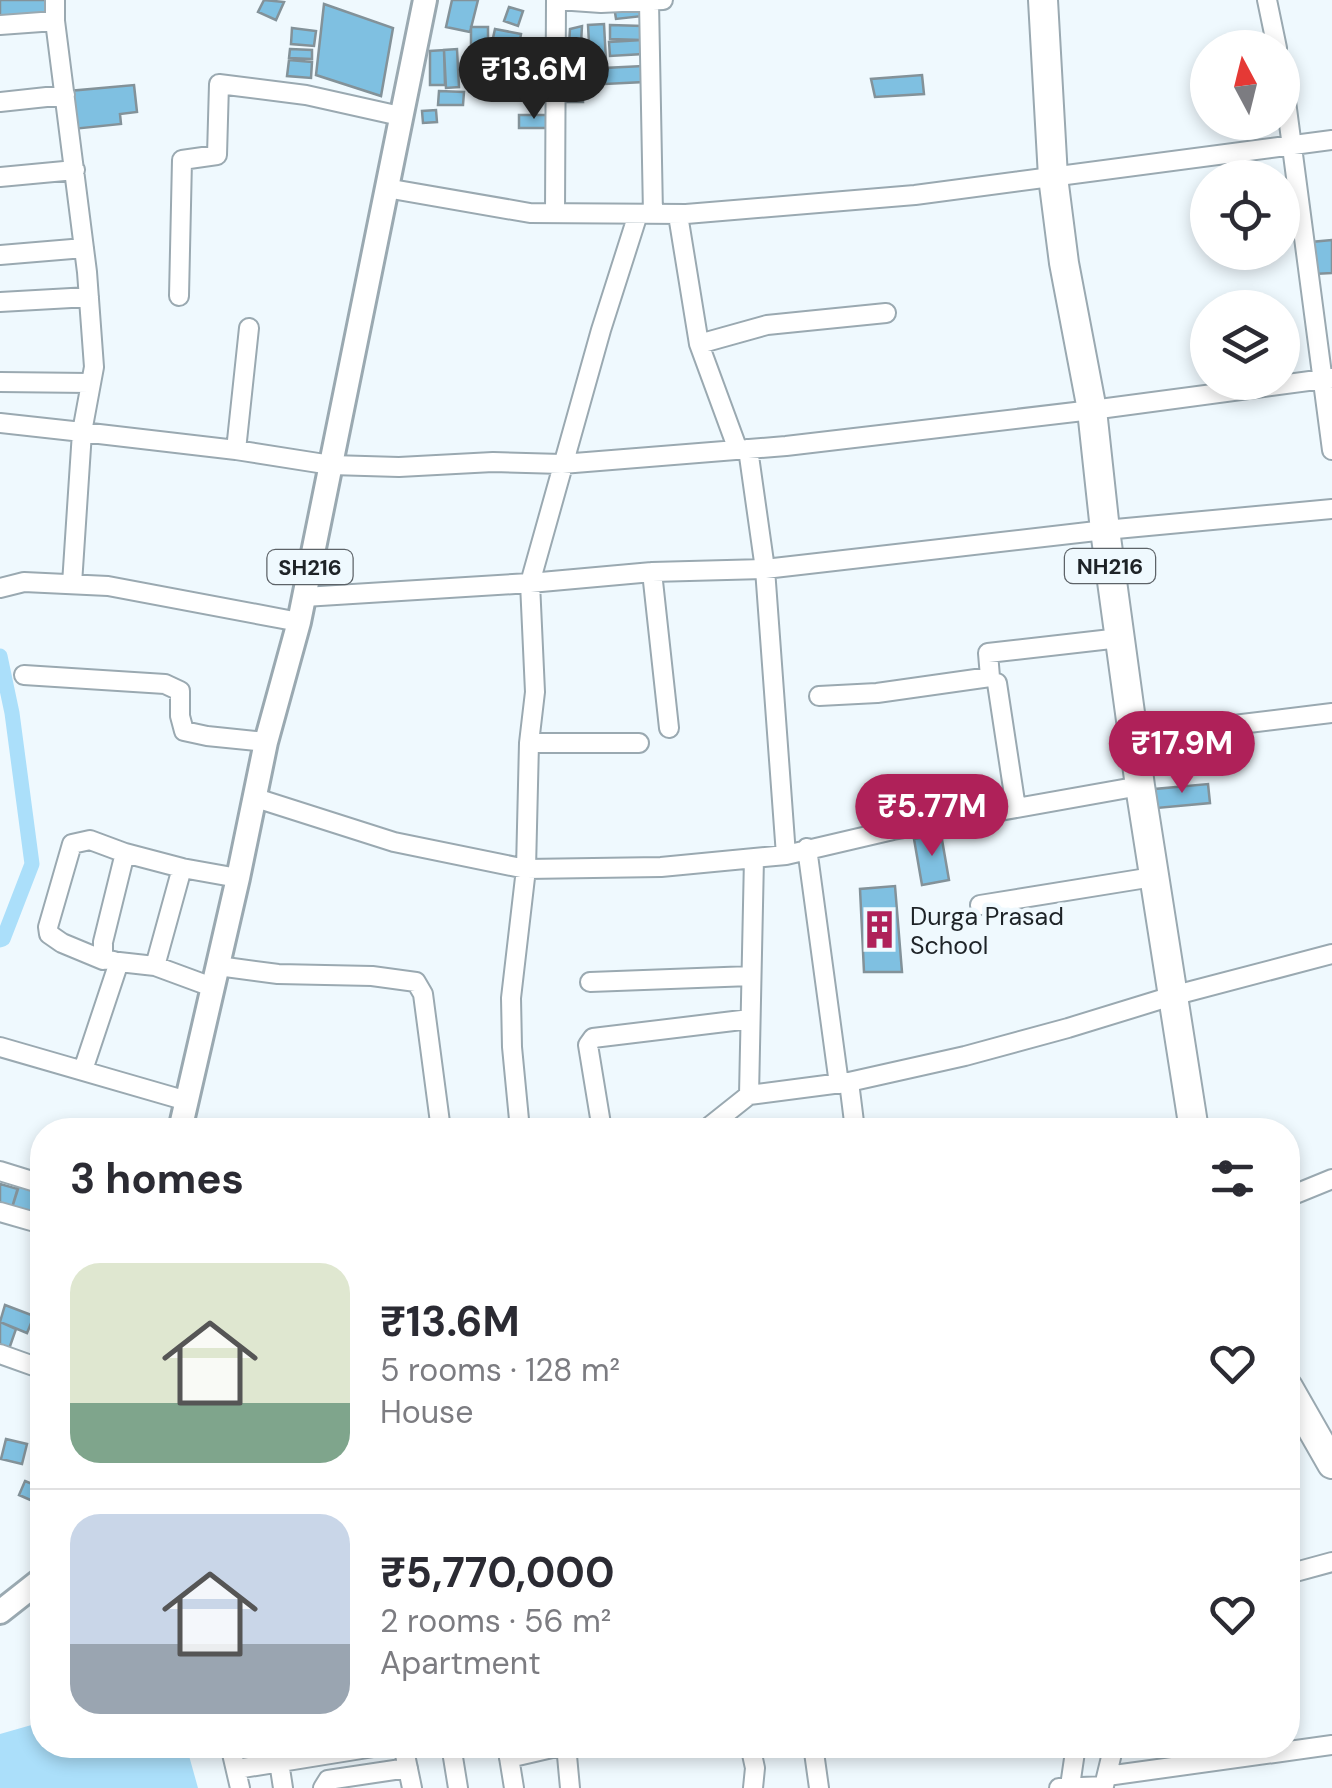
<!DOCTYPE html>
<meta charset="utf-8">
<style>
body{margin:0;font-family:"DM Sans",sans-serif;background:#f2f2f3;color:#2b2b33;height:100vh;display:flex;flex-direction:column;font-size:38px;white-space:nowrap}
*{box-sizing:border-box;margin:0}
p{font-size:32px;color:#7c7c81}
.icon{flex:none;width:55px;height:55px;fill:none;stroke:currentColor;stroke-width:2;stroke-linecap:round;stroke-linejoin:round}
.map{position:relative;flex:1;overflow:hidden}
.drawer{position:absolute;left:30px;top:1118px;width:1270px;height:640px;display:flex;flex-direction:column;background:#fff;border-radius:40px;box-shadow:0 5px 15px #0003}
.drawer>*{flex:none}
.needle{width:65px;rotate:353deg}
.controls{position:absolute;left:1190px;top:30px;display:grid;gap:20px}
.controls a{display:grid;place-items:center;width:110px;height:110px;border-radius:50%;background:#fff;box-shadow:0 5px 15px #0003;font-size:50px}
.price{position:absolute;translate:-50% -85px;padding:0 22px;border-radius:35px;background:#af2159;color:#fff;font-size:32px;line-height:65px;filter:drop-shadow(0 2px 5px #0008)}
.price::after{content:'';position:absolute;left:50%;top:60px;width:30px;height:22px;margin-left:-15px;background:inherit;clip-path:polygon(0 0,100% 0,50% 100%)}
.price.on{background:#222;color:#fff}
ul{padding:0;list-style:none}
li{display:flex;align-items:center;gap:30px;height:250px;padding:0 40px}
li+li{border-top:2px solid #e1e1e2}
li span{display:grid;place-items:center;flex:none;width:280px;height:200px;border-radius:30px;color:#555}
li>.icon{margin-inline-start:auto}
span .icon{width:120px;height:120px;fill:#fffc;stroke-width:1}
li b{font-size:42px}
h2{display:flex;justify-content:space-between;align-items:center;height:120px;padding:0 40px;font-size:42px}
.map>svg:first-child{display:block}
</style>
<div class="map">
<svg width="1332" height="1788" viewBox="0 0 1332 1788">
<rect width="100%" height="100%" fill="#eff9fe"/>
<path fill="#abdffa" d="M42 1722V1745H186L198 1788H0V1734Z"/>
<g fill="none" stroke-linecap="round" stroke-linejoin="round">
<path stroke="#abdffa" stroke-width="15" d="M0 656 12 713 32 864 3 939 0 940"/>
</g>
<path fill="#7fc0e1" stroke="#839299" stroke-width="2.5" d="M0 0H47L48 14 0 18Z
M264 0 284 2 276 20 258 12Z
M452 0H478L470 32 446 27Z
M642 3 643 16 616 19 614 6Z
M324 4 393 28 381 96 316 75Z
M509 7 523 11 518 26 504 21Z
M604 24 606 61 590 62 588 25Z
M610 25 643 26 642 40 610 39Z
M582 26 580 62 568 61 570 29Z
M471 27H488V46H471Z
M292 28 316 31 314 46 291 44Z
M495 29 521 34 518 52 491 47Z
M642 40 643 54 610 56 609 42Z
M290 49 312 50V59L289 58Z
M457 49 459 87 446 88 444 50Z
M444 50 445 85H430V51Z
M486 52V68H473L472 53Z
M504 52 505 67 489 68 488 53Z
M289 60 312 62 311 78 287 76Z
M586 65 588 77 570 79 569 67Z
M643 66 644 82 605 84 604 68Z
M922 75 924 94 875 97 871 79Z
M533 82 534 97 517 98V83Z
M582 82 583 102H566V83Z
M134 85 137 112 120 114 121 124 73 129 69 91Z
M439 91 464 92 463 105H438Z
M436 110 437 122 423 123 422 111Z
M519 115H549V128H519Z
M1332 240V273L1314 274 1311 242Z
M1208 784 1210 803 1157 808 1155 789Z
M941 834 949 880 922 885 914 839Z
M895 886 902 972H864L860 889Z
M0 1184 18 1189 11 1211 0 1207Z
M19 1184 42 1191V1202L37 1218 11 1211Z
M5 1305 34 1316 27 1333 0 1322Z
M0 1322 16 1329 8 1352 0 1350Z
M6 1439 27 1444 22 1464 1 1459Z
M25 1481 42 1488V1505L19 1495Z"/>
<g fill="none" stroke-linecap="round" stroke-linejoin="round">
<defs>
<path id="minor" d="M55 0V21L87 272 94 367 82 432 236 450 331 465 399 467 493 462 562 464 786 446 1092 410 1332 378
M558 0 601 3 663 0
M1267 0 1277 48
M649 2 653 214
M0 25 55 21
M1282 71 1332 450
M0 102 65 95
M0 177 75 170
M386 188 530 213 686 214 915 195 1332 140
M555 213 556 0
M678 215 699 344 738 450
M0 255 84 248
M179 296 182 160 217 155 219 84 306 95 400 116
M0 302 89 297
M699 344 767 325 886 313
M0 382 89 383
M0 423 82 432 72 584
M748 449 765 569 786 855
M236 450 249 328
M652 572 669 728
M0 588 24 582 108 586 299 622
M304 597 530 583 652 572 765 569 1105 530 1332 509
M24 675 165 684 180 691V716L184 731 207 736 266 742
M997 683 1016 808
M819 696 877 693 990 677 988 653 1120 638
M1134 737 1332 713
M529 743H639
M256 798 394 842 526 869 661 867 786 855 893 830 1140 786
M807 848 839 1084
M980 905 1153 877
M103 960 62 943 49 934 48 927 72 844 90 840 125 853
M114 961 103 959V942L125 853 182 868
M155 966 182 868 238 878
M218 966 278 974 372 976 416 982 423 994 441 1130
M590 982 751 976
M0 1047 187 1101
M83 1070 119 962 155 966 212 987
M849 1082 855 1130
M749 1095 754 858
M520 1130 512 1047 511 998 526 869 529 743 535 692 530 583 601 330 638 214
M602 1130 588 1045 593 1038 750 1019
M705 1130 749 1095 849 1082 965 1056 1068 1028 1172 996 1332 954
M0 1171 42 1184
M1288 1197 1332 1179
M0 1212 42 1224
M0 1354 42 1369
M1288 1574 1332 1562
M230 1745 240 1788
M403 1745 412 1788
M451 1745 458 1788
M507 1745 514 1788
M566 1745 570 1788
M750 1745 755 1768 753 1788
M813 1745 819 1788
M509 1758 565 1745
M279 1762 283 1788
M237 1769 386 1745
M1107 1776 1332 1745
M1070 1786 1076 1745
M323 1788 328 1780 408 1768
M1059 1788 1104 1786 1114 1745"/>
<path id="major" d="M180 1130 238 878 266 742 299 622 425 0
M0 1612 42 1579"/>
<path id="highway" d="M1043 0 1053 177 1064 263 1092 410 1105 530 1140 786 1194 1130
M1288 1387 1332 1464"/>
</defs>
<use href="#minor" stroke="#9aa9b1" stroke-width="22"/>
<use href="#major" stroke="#9aa9b1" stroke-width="28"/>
<use href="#highway" stroke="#9aa9b1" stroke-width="32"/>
<use href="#minor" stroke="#fff" stroke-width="18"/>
<use href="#major" stroke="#fff" stroke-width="22"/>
<use href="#highway" stroke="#fff" stroke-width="28"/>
</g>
<defs>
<symbol id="building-bare" viewBox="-9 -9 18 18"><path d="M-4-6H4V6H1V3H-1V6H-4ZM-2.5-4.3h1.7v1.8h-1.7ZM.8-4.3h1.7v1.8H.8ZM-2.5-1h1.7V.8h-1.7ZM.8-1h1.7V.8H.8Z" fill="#af2159" stroke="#eff9fe" stroke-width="2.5" paint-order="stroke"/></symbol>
</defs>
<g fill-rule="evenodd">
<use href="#building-bare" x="852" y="902" width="55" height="55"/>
</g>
<g text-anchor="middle" stroke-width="9" stroke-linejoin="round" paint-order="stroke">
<g fill="#eff9fe" stroke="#5d6368" stroke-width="2.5">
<rect x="1065" y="549" width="90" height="34" rx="8"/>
<rect x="267.5" y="550" width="85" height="34" rx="8"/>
</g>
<g font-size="22" font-weight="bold" fill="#1e2327">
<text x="1110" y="574">NH216</text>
<text x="310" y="575">SH216</text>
</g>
<g font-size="25" fill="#1e2327" stroke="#eff9fe" text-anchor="start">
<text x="910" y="925">Durga Prasad<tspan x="910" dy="29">School</tspan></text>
</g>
</g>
</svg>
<div class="controls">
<a><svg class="needle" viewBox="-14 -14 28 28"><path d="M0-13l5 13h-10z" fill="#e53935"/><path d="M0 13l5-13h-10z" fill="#7c7c81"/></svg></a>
<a><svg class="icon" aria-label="locate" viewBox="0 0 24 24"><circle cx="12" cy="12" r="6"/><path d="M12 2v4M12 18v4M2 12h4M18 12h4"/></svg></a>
<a><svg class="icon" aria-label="layers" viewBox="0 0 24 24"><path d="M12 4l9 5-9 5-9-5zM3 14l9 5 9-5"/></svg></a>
</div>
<b class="price on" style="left:534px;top:122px">₹13.6M</b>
<b class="price" style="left:1182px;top:796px">₹17.9M</b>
<b class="price" style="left:932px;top:859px">₹5.77M</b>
<section class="drawer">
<h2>3 homes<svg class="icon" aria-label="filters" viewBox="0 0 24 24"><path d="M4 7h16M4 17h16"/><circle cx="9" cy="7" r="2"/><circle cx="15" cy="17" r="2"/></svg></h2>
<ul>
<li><span style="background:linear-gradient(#dfe7d0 70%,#7fa58c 0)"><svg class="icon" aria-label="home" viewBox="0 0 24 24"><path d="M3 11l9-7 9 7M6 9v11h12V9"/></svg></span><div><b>₹13.6M</b><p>5 rooms · 128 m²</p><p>House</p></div><svg class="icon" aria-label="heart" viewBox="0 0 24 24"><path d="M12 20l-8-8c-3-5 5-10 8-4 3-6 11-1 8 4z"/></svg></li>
<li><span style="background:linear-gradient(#c9d6e8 65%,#9aa5b1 0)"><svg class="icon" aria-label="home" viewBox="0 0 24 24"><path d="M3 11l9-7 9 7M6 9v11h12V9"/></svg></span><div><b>₹5,770,000</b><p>2 rooms · 56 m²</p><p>Apartment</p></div><svg class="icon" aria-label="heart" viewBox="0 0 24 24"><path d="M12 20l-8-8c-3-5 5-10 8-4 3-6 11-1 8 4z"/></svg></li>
</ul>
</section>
</div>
